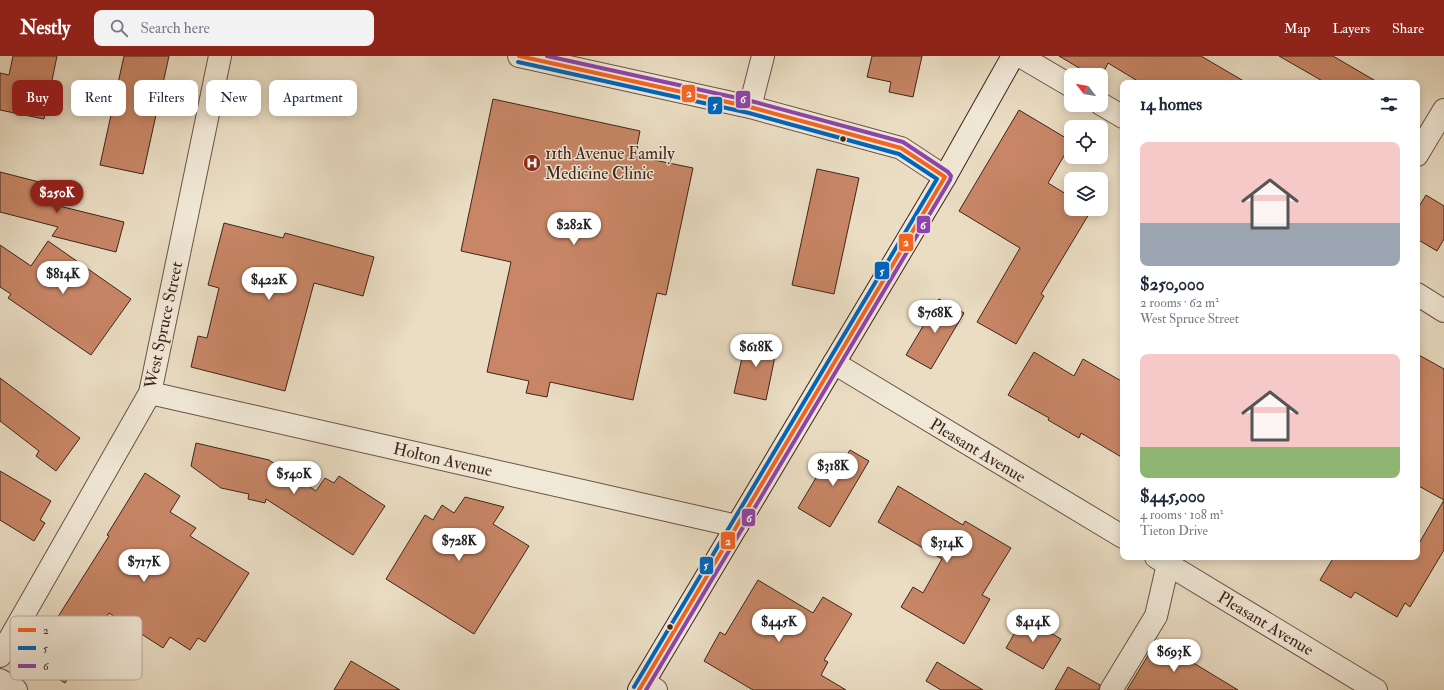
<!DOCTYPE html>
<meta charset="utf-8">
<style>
body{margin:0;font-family:"IM FELL Double Pica",serif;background:#f2f2f3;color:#1f2937;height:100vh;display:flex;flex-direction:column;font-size:15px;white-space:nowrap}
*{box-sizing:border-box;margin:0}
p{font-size:13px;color:#747a83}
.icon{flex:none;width:22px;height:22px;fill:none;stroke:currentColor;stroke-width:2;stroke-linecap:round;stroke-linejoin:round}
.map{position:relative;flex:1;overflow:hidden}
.sheet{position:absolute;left:1120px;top:24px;width:300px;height:480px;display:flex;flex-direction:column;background:#fff;border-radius:8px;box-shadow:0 2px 10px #0003}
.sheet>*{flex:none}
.top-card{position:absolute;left:12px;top:24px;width:380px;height:36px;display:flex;gap:8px}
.needle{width:26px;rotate:301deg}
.controls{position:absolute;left:1064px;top:12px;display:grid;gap:8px}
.controls a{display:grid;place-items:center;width:44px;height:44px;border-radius:8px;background:#fff;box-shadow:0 2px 10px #0003;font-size:20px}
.price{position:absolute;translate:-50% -34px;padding:0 9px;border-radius:14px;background:#fff;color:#222;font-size:13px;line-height:26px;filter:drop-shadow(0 1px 2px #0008)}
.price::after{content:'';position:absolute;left:50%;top:24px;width:12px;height:9px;margin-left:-6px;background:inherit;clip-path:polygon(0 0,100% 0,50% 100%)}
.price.active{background:#8f2418;color:#fff}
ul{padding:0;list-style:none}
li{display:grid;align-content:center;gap:8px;height:212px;padding:0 20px}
li span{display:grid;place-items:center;height:124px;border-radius:8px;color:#555}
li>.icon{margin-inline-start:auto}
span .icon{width:72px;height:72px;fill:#fffc;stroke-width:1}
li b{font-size:17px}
h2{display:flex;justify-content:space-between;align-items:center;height:48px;padding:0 20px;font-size:17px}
.chip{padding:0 14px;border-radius:8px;background:#fff;box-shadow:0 2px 10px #0003;font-size:14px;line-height:36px}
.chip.active{background:#8f2418;color:#fff}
header{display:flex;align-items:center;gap:24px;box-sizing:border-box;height:56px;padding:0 20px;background:#8f2418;color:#fff}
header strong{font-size:19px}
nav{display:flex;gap:22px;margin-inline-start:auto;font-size:14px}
.search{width:280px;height:36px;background:#f2f2f3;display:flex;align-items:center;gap:10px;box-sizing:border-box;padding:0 14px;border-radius:8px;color:#747a83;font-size:15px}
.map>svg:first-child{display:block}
</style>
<header>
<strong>Nestly</strong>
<div class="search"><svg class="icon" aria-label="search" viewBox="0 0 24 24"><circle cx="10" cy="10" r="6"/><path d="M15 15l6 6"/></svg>Search here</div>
<nav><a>Map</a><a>Layers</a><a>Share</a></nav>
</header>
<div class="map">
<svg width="1444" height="634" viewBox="0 0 1444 634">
<rect width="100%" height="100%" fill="#eaddc3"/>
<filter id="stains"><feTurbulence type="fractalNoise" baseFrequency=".005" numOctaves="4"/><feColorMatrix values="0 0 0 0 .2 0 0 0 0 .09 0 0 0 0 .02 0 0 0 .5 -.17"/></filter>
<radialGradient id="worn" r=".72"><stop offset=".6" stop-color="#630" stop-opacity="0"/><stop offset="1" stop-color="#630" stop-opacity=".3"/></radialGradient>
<path fill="#c88666" stroke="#3e251b" d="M13 0H57L44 63 0 54V17L9 19Z
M124 0H169L143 118 100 109Z
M872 0H922L913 41 889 36 891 26 867 21Z
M1059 0H1201L1247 27H1141L1108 7 1101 21V19H1091Z
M1279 0H1333L1379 27H1326Z
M493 43 640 75 635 100 693 112 666 239 657 237 633 344 550 326 547 341 526 337 529 325 487 316 511 206 461 195Z
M1019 54 1071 85V88L1048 127 1071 141V153H1092L1041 238 1044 240 1016 288 977 266 1020 192 959 155Z
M817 113 859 122 834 238 792 229Z
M0 116 47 128 43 146 124 166 116 196 52 180 58 171 0 156Z
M1426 139 1444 150V183L1437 195 1417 183V154Z
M224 167 283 182 285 177 374 201 363 240 314 227 285 335 191 311 198 280 207 282 219 232 208 229Z
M48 185 131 243 91 299 8 242 11 238 0 231V189L31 210Z
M939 243 964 257 931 313 906 299Z
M747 280 778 286 766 344 734 337Z
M1034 296 1074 320 1083 303 1123 326V402L1081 377 1079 382 1048 364 1049 362 1008 339Z
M1417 298 1444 313V494L1410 551 1405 547 1397 561 1355 536 1351 542 1320 524 1334 501H1417V491L1444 444 1417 429Z
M0 322 80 382 56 415 36 400 39 395 0 365Z
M196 387 269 404 316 435 325 422 334 427 339 420 385 450 353 499 266 443 265 447 248 443 249 438 221 432 191 410Z
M850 394 869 405 830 471 798 452 829 400 842 407Z
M0 415 51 445 40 464 45 467 34 485 0 464Z
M145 417 180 440 170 456 196 472 190 480 249 517 205 586 198 582 190 594 170 581 163 592 109 557 65 627 30 605 109 480 107 479Z
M898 430 963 469 965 465 1011 492 982 539 990 543 964 588 901 551 913 531 923 537 942 503 878 466Z
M465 441 504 451 493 468 529 490 474 578 386 523 425 459 433 464 442 449 454 457Z
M758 524 813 557 823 541 852 558 824 604 828 606 821 619 846 634H753L704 605 720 576 725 579Z
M1024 561 1061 583 1043 613 1006 592Z
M1158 583 1183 599 1182 600 1238 634H1127Z
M351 605 400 634H334Z
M937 606 983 634H941L926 625Z
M1068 611 1100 629 1099 634H1055Z"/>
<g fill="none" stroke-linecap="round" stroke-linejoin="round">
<defs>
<path id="street" d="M519 0 750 51 901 92 945 121
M1020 0 1071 30
M1101 48 1123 61
M750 51 763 0
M1417 99 1444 54
M1417 238 1444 255
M834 307 1123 481
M150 337 737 470
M1156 501 1376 634
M0 600 150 337 220 0
M0 624 16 634
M644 626 656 634
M1111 634 1156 560 1168 508 1172 501"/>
<path id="secondary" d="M639 634 945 121 1013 0"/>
</defs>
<use href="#street" stroke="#695345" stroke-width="24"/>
<use href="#secondary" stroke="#3e251b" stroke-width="24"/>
<use href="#street" stroke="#f1e9d8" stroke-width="22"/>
<use href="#secondary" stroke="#f1e9d8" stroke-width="22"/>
<defs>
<path id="bus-1" d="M519 0 750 51 901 92 945 121 639 634"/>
<path id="bus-2" d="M518 6 749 57 899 98 937 123 634 631"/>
<path id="bus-3" d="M547 0 751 45 903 86 948 116 951 120 950 124 646 634"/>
</defs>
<use href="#bus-1" stroke="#f1e9d8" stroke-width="7"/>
<use href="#bus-2" stroke="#f1e9d8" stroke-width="7"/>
<use href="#bus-3" stroke="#f1e9d8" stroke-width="7"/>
<use href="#bus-1" stroke="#f26522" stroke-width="4"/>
<use href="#bus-2" stroke="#0065bd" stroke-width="4"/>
<use href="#bus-3" stroke="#8e44ad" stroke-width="4"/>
</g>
<defs>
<symbol id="hospital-disc" viewBox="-11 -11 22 22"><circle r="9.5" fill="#8f2418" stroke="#f1e9d8"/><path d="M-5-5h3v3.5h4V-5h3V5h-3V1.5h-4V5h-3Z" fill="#fff"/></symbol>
</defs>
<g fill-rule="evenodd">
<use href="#hospital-disc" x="522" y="97" width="20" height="20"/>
</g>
<g fill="#3e251b" stroke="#f1e9d8" stroke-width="1.5">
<circle cx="843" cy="83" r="3.5"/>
<circle cx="670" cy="571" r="3.5"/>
</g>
<g text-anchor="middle" stroke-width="3" stroke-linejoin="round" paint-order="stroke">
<g font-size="17" fill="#3e251b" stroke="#f1e9d8" text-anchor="start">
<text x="545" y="103">11th Avenue Family<tspan x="545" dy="20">Medicine Clinic</tspan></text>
</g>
<g font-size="17" fill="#3e251b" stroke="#f1e9d8">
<text transform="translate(163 269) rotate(-78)" y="6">West Spruce Street</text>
<text transform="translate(978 394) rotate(31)" y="6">Pleasant Avenue</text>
<text transform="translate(443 403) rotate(13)" y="6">Holton Avenue</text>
<text transform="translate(1266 567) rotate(31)" y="6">Pleasant Avenue</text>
</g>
</g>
<rect x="10" y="560" width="132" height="64" rx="6" fill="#f1e9d8" stroke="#bbae9f" stroke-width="1"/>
<rect x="18" y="572" width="18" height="4" fill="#f26522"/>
<rect x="18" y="590" width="18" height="4" fill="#0065bd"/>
<rect x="18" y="608" width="18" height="4" fill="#8e44ad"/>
<g font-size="11" fill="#3e251b">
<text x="43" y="578">2</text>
<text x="43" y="596">5</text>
<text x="43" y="614">6</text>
</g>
<g stroke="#f1e9d8" stroke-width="1.5">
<rect x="681" y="28" width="15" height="19" rx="4" fill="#f26522"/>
<rect x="735" y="34" width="16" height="19" rx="4" fill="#8e44ad"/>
<rect x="707" y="40" width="16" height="19" rx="4" fill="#0065bd"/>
<rect x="916" y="159" width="15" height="19" rx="4" fill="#8e44ad"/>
<rect x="898" y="177" width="16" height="19" rx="4" fill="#f26522"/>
<rect x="874" y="205" width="16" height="19" rx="4" fill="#0065bd"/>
<rect x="741" y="452" width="15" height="19" rx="4" fill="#8e44ad"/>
<rect x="720" y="475" width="16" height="19" rx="4" fill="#f26522"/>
<rect x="699" y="500" width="15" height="19" rx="4" fill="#0065bd"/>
</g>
<g font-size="11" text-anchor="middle" font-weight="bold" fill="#fff">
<text x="689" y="41">2</text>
<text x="743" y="47">6</text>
<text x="715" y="53">5</text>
<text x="923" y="173">6</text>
<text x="906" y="190">2</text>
<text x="882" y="219">5</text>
<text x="749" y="466">6</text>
<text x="728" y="489">2</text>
<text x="706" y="513">5</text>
</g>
<rect width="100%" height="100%" filter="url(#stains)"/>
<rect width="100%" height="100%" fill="url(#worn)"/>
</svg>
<div class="controls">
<a><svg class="needle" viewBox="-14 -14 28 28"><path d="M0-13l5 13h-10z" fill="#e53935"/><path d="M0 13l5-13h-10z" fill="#747a83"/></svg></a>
<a><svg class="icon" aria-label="locate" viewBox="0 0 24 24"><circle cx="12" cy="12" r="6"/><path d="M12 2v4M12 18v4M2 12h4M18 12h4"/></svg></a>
<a><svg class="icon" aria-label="layers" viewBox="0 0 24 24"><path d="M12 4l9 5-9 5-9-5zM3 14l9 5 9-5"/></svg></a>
</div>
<b class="price active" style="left:57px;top:158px">$250K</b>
<b class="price" style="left:574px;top:190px">$282K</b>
<b class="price" style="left:63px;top:239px">$814K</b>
<b class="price" style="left:269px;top:245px">$422K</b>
<b class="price" style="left:935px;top:278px">$768K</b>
<b class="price" style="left:756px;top:312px">$618K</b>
<b class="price" style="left:833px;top:431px">$318K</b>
<b class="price" style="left:294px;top:439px">$540K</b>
<b class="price" style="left:459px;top:506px">$728K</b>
<b class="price" style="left:947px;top:508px">$314K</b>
<b class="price" style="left:144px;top:527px">$717K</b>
<b class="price" style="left:779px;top:587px">$445K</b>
<b class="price" style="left:1033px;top:587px">$414K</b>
<b class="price" style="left:1174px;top:617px">$693K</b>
<div class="top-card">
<a class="chip active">Buy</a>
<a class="chip">Rent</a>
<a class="chip">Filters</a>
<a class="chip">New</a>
<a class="chip">Apartment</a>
</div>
<section class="sheet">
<h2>14 homes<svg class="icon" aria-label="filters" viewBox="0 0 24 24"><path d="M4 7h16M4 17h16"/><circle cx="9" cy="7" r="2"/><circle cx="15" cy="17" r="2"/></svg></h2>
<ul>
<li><span style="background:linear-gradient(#f6c9c9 65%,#9aa5b1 0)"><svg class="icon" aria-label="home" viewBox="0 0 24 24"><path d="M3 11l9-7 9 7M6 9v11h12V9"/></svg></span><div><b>$250,000</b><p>2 rooms · 62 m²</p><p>West Spruce Street</p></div></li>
<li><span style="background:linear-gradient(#f6c9c9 75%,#8fb573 0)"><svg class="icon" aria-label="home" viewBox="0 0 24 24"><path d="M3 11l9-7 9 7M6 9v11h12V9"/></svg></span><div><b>$445,000</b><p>4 rooms · 108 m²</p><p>Tieton Drive</p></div></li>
</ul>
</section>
</div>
